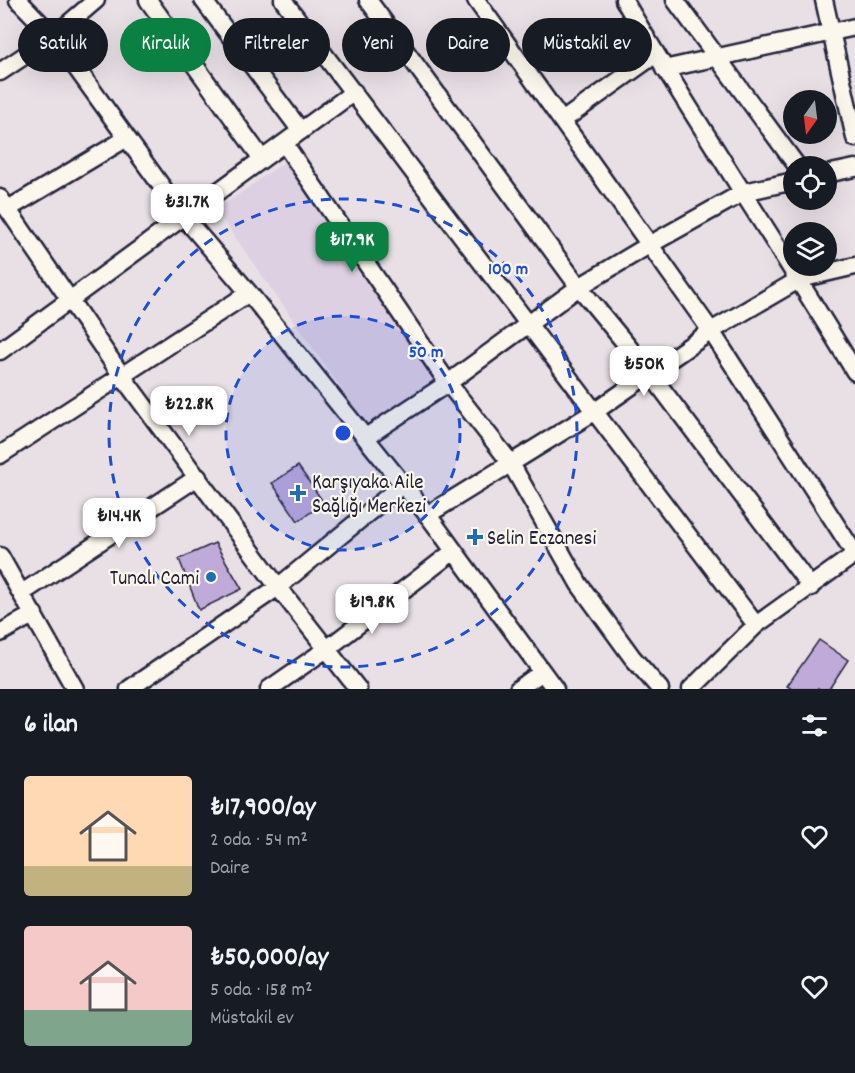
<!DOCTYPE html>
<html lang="tr">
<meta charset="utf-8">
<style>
body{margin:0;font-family:Dekko,sans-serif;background:#242831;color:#f1f3f6;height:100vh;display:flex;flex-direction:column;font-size:22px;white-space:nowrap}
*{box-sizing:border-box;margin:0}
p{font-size:20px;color:#9ea1a6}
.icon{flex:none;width:33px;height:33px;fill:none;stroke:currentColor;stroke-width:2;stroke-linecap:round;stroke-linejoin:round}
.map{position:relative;height:689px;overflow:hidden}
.sheet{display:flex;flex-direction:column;background:#171b24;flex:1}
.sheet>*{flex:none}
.guide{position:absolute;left:18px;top:18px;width:819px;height:54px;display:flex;gap:12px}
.needle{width:39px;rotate:194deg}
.buttons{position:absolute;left:783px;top:90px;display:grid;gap:12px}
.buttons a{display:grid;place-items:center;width:54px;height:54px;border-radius:50%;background:#171b24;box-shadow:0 6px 24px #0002;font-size:30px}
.price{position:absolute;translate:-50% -51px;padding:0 14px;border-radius:12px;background:#fff;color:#222;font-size:20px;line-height:39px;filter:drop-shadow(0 2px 3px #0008)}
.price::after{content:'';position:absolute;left:50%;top:36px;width:18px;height:14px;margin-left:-9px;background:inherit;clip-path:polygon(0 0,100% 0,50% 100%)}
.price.active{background:#0b8043;color:#fff}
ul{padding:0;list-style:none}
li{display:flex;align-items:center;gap:18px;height:150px;padding:0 24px}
li span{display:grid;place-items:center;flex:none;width:168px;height:120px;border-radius:6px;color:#555}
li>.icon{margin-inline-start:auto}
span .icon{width:72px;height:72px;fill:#fffc;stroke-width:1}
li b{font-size:26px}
h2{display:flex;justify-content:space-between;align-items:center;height:72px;padding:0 24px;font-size:26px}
.chip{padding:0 21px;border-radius:27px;background:#171b24;box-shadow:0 6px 24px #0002;font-size:21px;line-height:54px}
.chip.active{background:#0b8043;color:#fff}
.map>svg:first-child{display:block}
</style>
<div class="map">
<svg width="855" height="689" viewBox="0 0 855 689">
<rect width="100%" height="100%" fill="#e9e0e6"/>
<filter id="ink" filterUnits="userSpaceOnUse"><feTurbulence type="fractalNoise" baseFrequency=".0167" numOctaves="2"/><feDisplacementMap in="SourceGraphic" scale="12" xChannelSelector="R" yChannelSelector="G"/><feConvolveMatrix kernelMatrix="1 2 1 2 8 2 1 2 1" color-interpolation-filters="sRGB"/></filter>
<g filter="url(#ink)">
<path fill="#ddd0e2" d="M287 160 441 379 369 428 216 210Z"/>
<path fill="#c0aad9" stroke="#22223b" stroke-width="1.5" d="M298 466 324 503 298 521 272 483Z
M215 543 242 589 199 610 179 559Z
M819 640 848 660 829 689H792L787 686Z"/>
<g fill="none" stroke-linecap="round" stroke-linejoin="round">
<defs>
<path id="minor" d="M18 0 54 37 183 216 249 293 430 518 555 689
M148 0 262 159
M203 0 301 131
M283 0 756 625
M368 0 579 287 649 372 811 587
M476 0 711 331 855 554
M624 0C697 126 780 246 855 372
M675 0 797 166
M824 0 855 138
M664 69 855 27
M0 72 54 36 96 0
M562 121 656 54
M284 143 448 383 510 462 579 584 632 657 660 689
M826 174 855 168
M0 198 122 376 278 587 358 689
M8 209 127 138
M0 351 354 92
M366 437 448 383 579 287 649 245 744 192 794 181
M0 455 249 293
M427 515 594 412 711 331 800 279 855 266
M0 556 75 689
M22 593 198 477
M0 633 34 614
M129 689 278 587 402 485
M269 689 328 648 454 551
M518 689 541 673
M691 689 756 625 855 554"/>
</defs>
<use href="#minor" stroke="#22223b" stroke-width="21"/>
<use href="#minor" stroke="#fbf7ec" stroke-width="16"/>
</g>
</g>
<circle cx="343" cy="433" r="117" fill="#1d4ed8" fill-opacity=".12"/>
<g fill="none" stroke="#1d4ed8" stroke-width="3" stroke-dasharray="10 8">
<circle cx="343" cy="433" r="117"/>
<circle cx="343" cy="433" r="234"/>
</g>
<g fill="#1f6fb2" stroke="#fbf7ec" stroke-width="2">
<path d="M295 484h6v6h6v6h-6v6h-6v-6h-6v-6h6z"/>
<path d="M472 528h6v6h6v6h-6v6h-6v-6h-6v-6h6z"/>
<circle cx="211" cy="577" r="6"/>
</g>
<g text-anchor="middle" stroke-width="4.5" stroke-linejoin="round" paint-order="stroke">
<g font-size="21" fill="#22223b" stroke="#fbf7ec" text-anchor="start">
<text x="312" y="488">Karşıyaka Aile<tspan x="312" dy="24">Sağlığı Merkezi</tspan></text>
<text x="487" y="544">Selin Eczanesi</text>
<text x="199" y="584" text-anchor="end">Tunalı Cami</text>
</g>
</g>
<circle cx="343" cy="433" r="9" fill="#1d4ed8" stroke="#fbf7ec" stroke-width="3"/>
<g font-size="18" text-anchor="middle" font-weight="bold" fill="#1d4ed8" stroke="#fbf7ec" stroke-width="4.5" stroke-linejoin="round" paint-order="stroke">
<text x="508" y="274">100 m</text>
<text x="426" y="357">50 m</text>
</g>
</svg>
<div class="buttons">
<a><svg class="needle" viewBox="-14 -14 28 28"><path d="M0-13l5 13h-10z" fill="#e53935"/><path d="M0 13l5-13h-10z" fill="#9ea1a6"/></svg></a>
<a><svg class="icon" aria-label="locate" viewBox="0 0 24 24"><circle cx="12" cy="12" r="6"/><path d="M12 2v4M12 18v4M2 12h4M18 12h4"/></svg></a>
<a><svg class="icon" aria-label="layers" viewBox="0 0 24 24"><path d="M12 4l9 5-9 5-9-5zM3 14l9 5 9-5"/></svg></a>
</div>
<b class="price" style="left:187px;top:235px">₺31.7K</b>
<b class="price active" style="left:352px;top:273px">₺17.9K</b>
<b class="price" style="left:644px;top:397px">₺50K</b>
<b class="price" style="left:189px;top:437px">₺22.8K</b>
<b class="price" style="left:119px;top:549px">₺14.4K</b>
<b class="price" style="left:372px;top:635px">₺19.8K</b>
<div class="guide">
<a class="chip">Satılık</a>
<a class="chip active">Kiralık</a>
<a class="chip">Filtreler</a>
<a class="chip">Yeni</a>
<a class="chip">Daire</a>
<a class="chip">Müstakil ev</a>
</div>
</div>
<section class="sheet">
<h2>6 ilan<svg class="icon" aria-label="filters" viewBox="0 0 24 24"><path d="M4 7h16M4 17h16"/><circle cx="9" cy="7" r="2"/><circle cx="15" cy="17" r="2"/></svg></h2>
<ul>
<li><span style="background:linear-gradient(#ffd9b3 75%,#c2b280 0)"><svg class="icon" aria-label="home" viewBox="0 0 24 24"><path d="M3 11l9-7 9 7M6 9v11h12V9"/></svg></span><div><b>₺17,900/ay</b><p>2 oda · 54 m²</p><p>Daire</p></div><svg class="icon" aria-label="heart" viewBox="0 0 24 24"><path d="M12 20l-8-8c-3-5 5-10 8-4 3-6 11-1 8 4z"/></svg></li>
<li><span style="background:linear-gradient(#f6c9c9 70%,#7fa58c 0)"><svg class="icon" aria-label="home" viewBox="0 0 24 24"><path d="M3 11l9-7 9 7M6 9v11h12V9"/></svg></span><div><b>₺50,000/ay</b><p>5 oda · 158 m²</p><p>Müstakil ev</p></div><svg class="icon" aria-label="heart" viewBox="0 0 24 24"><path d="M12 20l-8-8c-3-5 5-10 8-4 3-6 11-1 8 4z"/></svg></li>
</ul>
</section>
